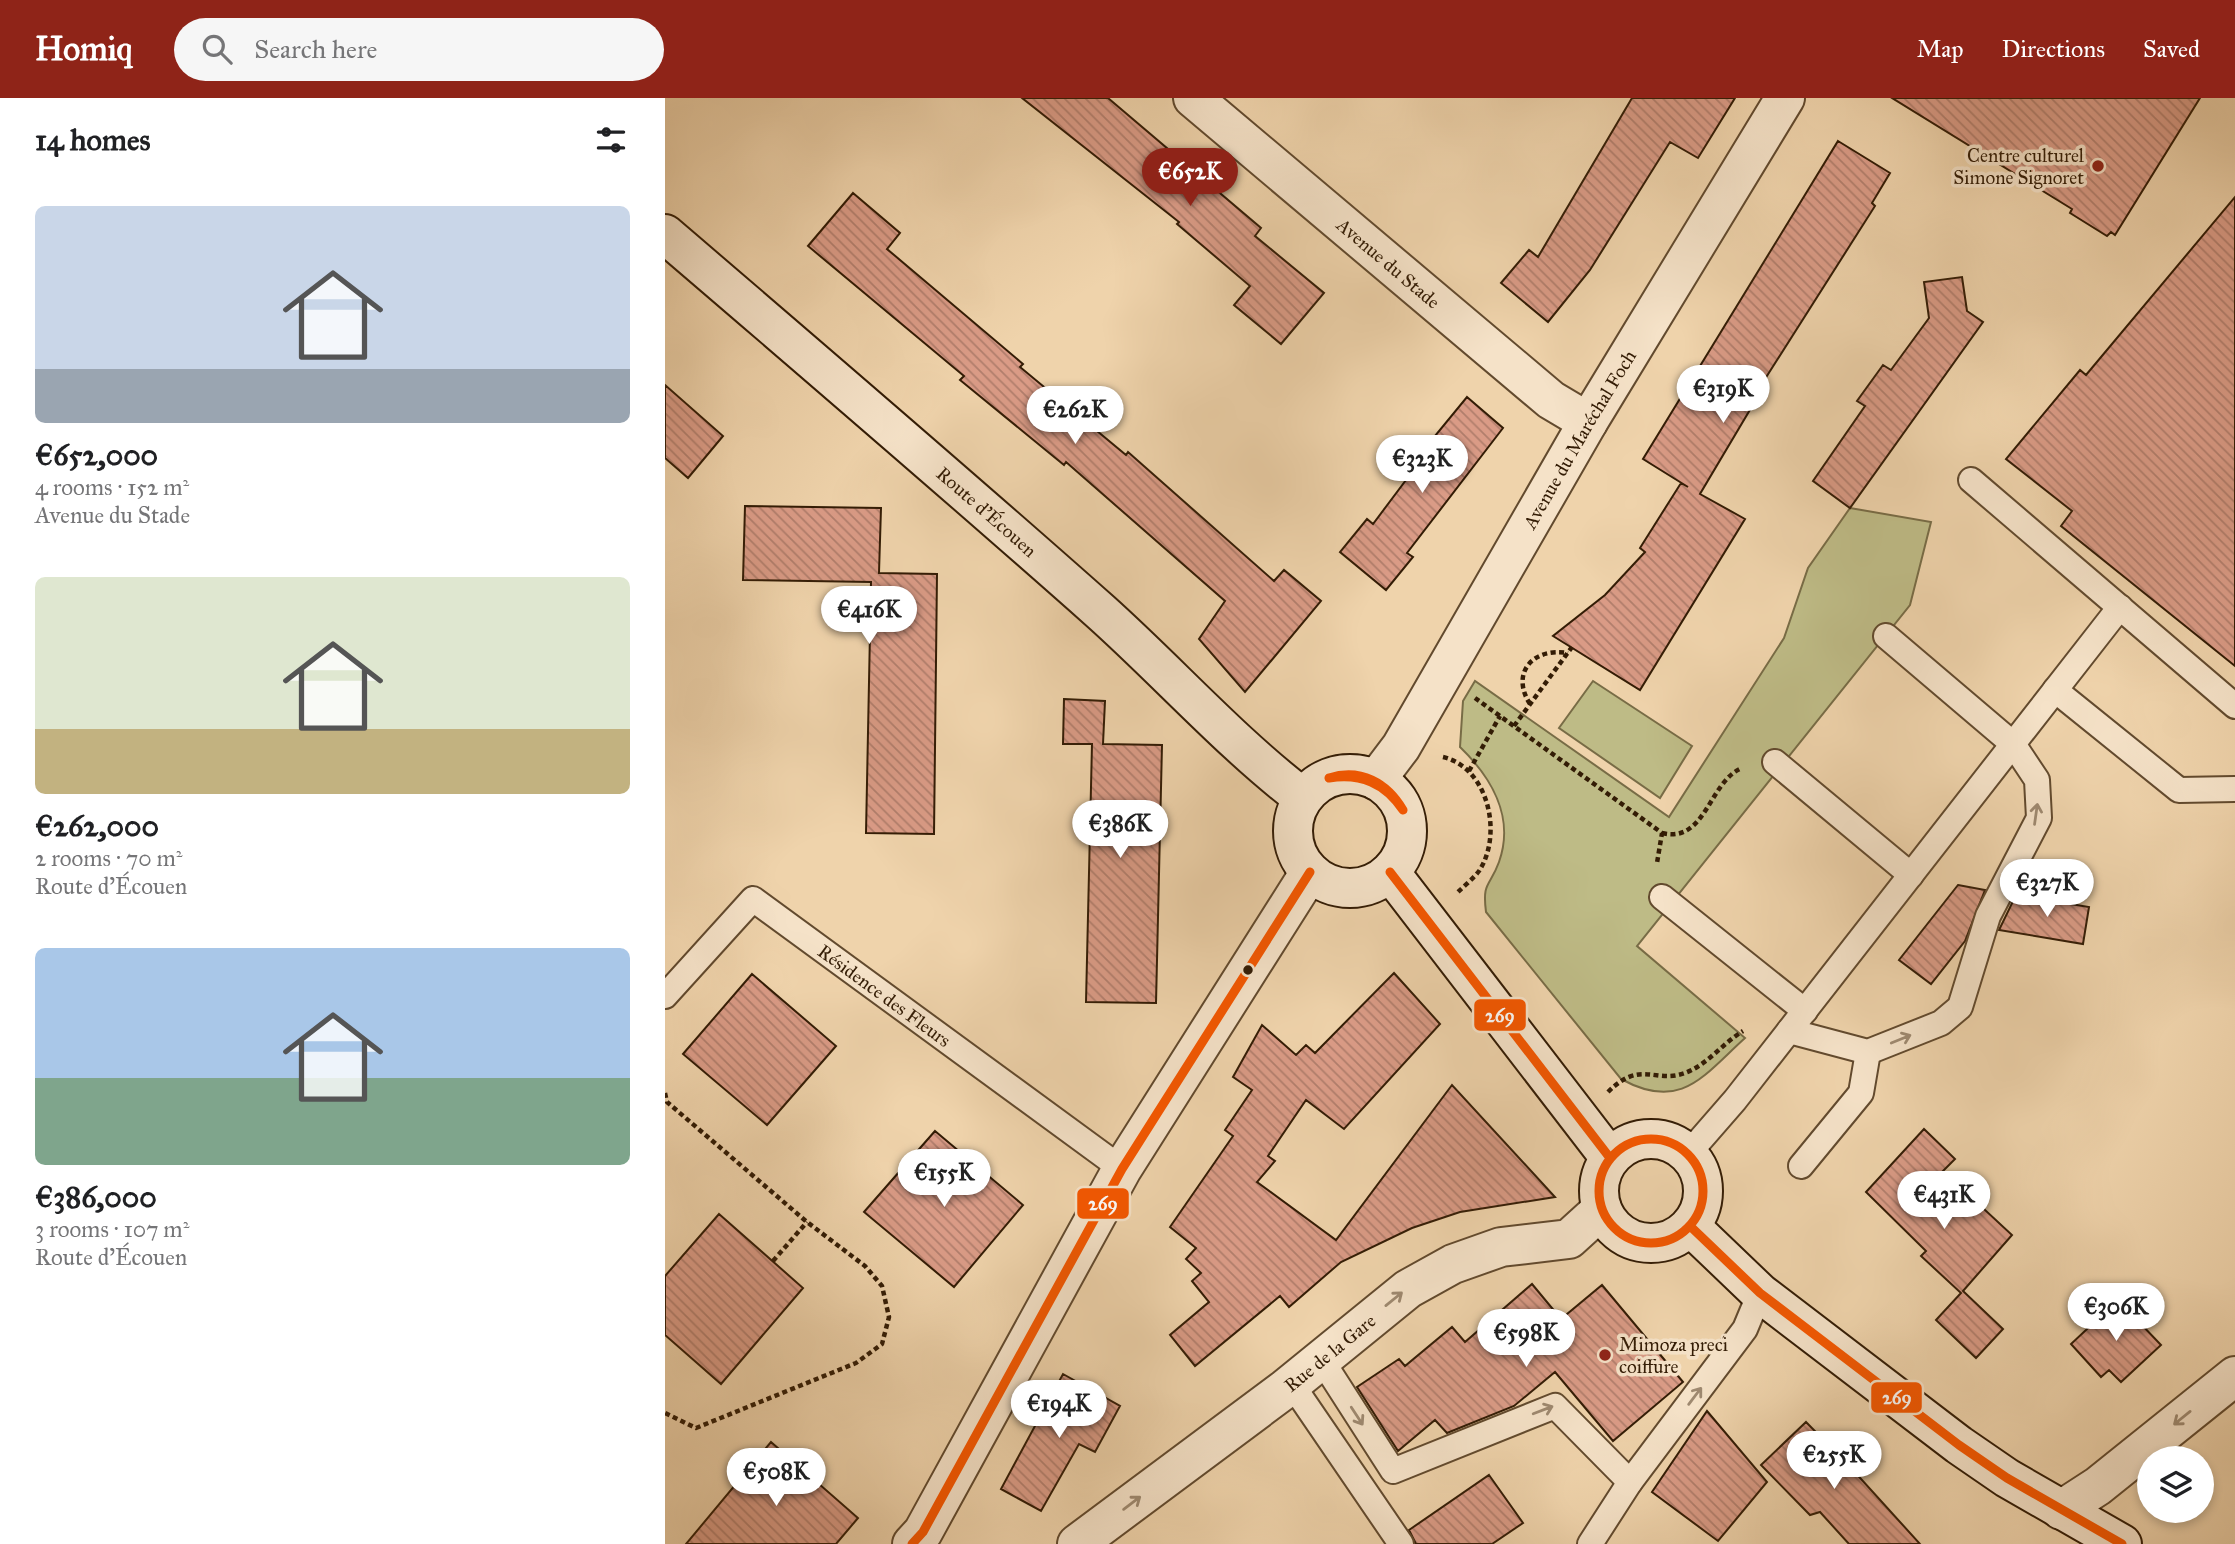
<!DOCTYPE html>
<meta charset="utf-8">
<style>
body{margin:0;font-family:"IM FELL Great Primer",serif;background:#f6f6f6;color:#202124;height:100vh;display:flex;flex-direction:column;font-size:26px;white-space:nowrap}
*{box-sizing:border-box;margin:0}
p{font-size:23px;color:#757577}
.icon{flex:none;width:38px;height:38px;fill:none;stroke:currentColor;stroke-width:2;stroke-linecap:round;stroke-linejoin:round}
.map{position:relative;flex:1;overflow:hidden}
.side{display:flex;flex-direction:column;background:#fff;width:665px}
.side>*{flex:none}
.controls{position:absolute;left:1472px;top:1348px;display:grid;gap:14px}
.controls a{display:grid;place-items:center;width:77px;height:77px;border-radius:50%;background:#fff;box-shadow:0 4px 10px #0003;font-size:35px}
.price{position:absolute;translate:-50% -60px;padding:0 16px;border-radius:24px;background:#fff;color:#222;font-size:23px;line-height:46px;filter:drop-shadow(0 2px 4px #0008)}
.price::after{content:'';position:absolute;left:50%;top:42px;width:21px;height:16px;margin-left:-10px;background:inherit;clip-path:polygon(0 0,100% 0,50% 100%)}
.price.on{background:#8f2418;color:#fff}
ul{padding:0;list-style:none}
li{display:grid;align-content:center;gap:14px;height:371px;padding:0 35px}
li span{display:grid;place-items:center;height:217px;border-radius:10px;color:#555}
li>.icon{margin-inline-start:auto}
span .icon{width:126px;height:126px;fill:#fffc;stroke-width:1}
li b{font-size:30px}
h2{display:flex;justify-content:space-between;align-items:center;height:84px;padding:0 35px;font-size:30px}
header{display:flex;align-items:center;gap:42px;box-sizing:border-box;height:98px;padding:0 35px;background:#8f2418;color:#fff}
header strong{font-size:33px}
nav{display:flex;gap:38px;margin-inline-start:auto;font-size:24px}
.search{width:490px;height:63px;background:#f6f6f6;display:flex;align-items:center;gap:18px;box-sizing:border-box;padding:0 24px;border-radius:38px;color:#757577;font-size:26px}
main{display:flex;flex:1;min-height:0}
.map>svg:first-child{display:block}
</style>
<header>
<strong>Homiq</strong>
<div class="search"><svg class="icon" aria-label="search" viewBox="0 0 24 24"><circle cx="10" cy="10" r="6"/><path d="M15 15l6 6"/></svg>Search here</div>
<nav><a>Map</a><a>Directions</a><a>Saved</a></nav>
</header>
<main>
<section class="side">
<h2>14 homes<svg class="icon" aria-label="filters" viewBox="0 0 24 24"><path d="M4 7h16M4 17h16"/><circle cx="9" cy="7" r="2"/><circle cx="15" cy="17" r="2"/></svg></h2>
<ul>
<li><span style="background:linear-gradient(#c9d6e8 75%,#9aa5b1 0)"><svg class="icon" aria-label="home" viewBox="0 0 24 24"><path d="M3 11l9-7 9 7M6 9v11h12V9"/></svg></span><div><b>€652,000</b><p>4 rooms · 152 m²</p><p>Avenue du Stade</p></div></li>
<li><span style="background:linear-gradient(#dfe7d0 70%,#c2b280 0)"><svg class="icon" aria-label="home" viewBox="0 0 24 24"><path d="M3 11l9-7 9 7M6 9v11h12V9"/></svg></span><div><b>€262,000</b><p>2 rooms · 70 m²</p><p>Route d'Écouen</p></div></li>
<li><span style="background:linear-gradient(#a9c7e8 60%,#7fa58c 0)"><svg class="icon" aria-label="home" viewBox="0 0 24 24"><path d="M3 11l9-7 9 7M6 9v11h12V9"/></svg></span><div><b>€386,000</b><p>3 rooms · 107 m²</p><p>Route d'Écouen</p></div></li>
</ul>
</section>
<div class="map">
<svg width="1570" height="1446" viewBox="0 0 1570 1446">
<defs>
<pattern id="building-back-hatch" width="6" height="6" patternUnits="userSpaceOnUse" patternTransform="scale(1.75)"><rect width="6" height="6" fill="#da9b86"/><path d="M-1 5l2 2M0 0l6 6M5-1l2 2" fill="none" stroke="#b17e6c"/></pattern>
</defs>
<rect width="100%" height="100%" fill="#efd3ab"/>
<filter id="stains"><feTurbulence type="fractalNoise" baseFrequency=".00286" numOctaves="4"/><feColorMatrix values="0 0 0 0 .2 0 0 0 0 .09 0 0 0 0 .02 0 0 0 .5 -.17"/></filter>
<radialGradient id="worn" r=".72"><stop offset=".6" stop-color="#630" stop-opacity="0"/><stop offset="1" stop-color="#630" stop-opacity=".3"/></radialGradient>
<path fill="#bebb86" stroke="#786c46" stroke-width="2" d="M1185 410 1266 424 1245 507 972 848 1080 940C1038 978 1016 1014 956 981L821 814C817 783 825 789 834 764 850 719 826 679 795 649L798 603 810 583 1004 719 1119 540 1143 470Z
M928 583 1027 648 995 700 894 630Z"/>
<path fill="url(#building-back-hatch)" stroke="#331c05" stroke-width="2" d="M357 0H443L596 130 590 138 659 195 616 246 569 207 585 188 512 126 514 124Z
M967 0H1070L1033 60 1005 44 925 172 883 224 836 185 864 152 873 159Z
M1227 0H1535L1450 137 1446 134 1442 138 1405 115 1407 111Z
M1173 43 1225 75 1207 105 1210 108 1086 303 1089 305 1035 396 1080 421 975 592 888 538 940 497 980 454 975 450 1016 385 1023 389 978 361Z
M188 95 235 135 222 151 358 266 355 269 461 357 463 354 609 483 619 472 656 503 580 594 534 541 560 503 401 364 399 367 295 282 299 278 143 148Z
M1570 99V568L1396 428 1407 413 1341 361 1415 272 1421 277Z
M1297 179 1302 213 1318 224 1185 410 1148 383 1200 308 1192 303 1218 267 1226 272 1264 220 1259 184Z
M0 287 58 338 23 380 0 360Z
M802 299 838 330 742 455 748 459 721 492 675 454 702 421 708 426 768 346 765 344Z
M80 408 216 410 214 475 272 476 269 736 201 735 206 484 78 482Z
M399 601 440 603 438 646 497 647 491 905 421 904 427 646H398Z
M1293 787 1320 792 1300 843 1266 886 1234 862Z
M1351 797 1424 809 1418 846 1334 832Z
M729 875 775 926 679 1031 641 1002 603 1058 610 1063 592 1084 671 1142 787 987 890 1099 795 1114 747 1130 676 1164 624 1209 615 1198 530 1268 505 1237 544 1204 527 1183 536 1175 521 1161 531 1150 505 1129 568 1038 560 1032 587 992 568 979 597 927 631 957 641 947 650 955Z
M87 876 171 948 102 1027 18 956Z
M1259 1031 1290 1061 1278 1073 1347 1137 1298 1193 1338 1231 1311 1260 1271 1222 1296 1195 1256 1158 1261 1153 1201 1094Z
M270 1033 358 1107 289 1189 199 1114Z
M54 1116 138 1190 56 1286 0 1237V1178Z
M867 1186 896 1221 937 1187 1018 1284 948 1343 890 1274 849 1308 782 1335 770 1322 733 1353 692 1289 734 1261 740 1268 787 1229 800 1244Z
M1453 1202 1496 1247 1456 1284 1444 1272 1436 1279 1406 1246Z
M398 1276 455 1308 430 1354 414 1346 376 1413 336 1391Z
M1042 1313 1102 1384 1053 1443 987 1394Z
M1141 1324 1187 1371 1255 1446H1184L1155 1414 1145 1417 1096 1367Z
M106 1344 193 1420 171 1446H21Z
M824 1377 858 1425 827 1446H751L744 1432Z"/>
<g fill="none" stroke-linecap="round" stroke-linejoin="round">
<defs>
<g id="service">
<path d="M1306 382 1570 608"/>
<path d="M1390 592 1514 692 1570 691"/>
<path d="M1110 664 1246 777"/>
<path d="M997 799 1140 913"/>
<path id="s1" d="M0 898 88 801 457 1071"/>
<path d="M1124 933 1203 954 1276 925 1295 909 1323 818 1374 720 1372 682 1348 646 1221 538"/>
<path d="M1023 1056 1070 1002 1455 509"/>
<path d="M1136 1068 1196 995 1203 954"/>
<path d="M656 1261 728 1373 890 1308 965 1384 1080 1231 1095 1195"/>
<path d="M626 1285 736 1446"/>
<path d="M925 1446 965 1384"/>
</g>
<g id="minor">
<path id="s2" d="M528 0 886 302 923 324"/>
<path id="s3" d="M711 682 736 649 923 324 1120 0"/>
<path d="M1396 1412 1433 1388 1570 1278"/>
</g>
<g id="tertiary">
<path d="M247 1446 258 1434 457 1071 645 774"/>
<path id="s4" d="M412 1446 620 1291 743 1191 788 1166 836 1149 904 1141 937 1111"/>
</g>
<g id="secondary">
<path id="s5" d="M0 136C146 261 292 386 436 514 504 575 565 644 638 700"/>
<circle cx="685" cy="733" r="57"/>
<path d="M725 774 945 1060"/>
<circle cx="986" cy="1093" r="52"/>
<path d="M1025 1128 1095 1195 1294 1347 1342 1380 1457 1446"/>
</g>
</defs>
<use href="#service" stroke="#624a2e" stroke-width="28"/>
<use href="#minor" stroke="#624a2e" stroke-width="42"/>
<use href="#tertiary" stroke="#624a2e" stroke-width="42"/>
<use href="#secondary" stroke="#331c05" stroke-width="42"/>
<path stroke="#331c05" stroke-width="4.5" stroke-dasharray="5 3.5" stroke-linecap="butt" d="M810 600 997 735 992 765
M865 606C845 575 868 549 903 555
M849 628 907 549
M778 659C824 670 838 737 814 773 808 781 798 789 791 796
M804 673 835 618
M997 735C1041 746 1044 683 1077 670
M943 994C976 961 989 986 1020 975 1042 967 1058 945 1078 933
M0 995 2 1004 142 1124 200 1168 217 1188 224 1219 217 1246 191 1265 31 1330 0 1315
M108 1163 142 1124"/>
<use href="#service" stroke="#f5e2c8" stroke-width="24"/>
<use href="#minor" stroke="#f5e2c8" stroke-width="38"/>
<use href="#tertiary" stroke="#f5e2c8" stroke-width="38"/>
<use href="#secondary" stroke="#f5e2c8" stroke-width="38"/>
<defs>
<path id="bus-1" d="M664 680C696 670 722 685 738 712
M664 680C696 675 720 685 738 712
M725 774 945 1060
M934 1093a52 52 0 1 1 104 0a52 52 0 1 1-104 0Z
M1025 1128 1095 1195 1294 1347 1342 1380 1457 1446
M247 1446 258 1434 457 1071 645 774"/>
</defs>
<use href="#bus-1" stroke="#f5e2c8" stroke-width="14"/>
<use href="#bus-1" stroke="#f55700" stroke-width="9"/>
</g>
<defs><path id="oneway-shaft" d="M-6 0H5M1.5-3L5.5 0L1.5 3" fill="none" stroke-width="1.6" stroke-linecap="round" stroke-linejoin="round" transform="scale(1.75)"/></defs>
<g stroke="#9e8970">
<use href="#oneway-shaft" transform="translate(1371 716) rotate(-82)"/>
<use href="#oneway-shaft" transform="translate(1236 941) rotate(-22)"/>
<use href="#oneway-shaft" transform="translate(729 1201) rotate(-39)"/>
<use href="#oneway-shaft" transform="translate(1030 1298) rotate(-53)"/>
<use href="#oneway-shaft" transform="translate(878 1312) rotate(-21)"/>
<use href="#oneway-shaft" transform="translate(692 1318) rotate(57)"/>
<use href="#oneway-shaft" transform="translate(1517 1320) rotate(141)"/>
<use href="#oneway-shaft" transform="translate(467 1405) rotate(-37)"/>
</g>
<g fill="#8f2418" stroke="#f5e2c8" stroke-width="2.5">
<circle cx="1433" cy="68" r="7"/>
<circle cx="940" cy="1257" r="7"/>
</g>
<circle fill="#331c05" stroke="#f5e2c8" stroke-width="2.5" cx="583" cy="872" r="6"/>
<g text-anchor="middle" stroke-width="7" stroke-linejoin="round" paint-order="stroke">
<g font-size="19" fill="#331c05" stroke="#f5e2c8" text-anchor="end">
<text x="1419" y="64">Centre culturel<tspan x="1419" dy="22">Simone Signoret</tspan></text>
<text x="954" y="1253" text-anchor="start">Mimoza preci<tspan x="954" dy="22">coiffure</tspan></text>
</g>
<g font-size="19" fill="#331c05" stroke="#f5e2c8">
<text dy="7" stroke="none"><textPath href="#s2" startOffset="256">Avenue du Stade</textPath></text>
<text dy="7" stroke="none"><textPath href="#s3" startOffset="397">Avenue du Maréchal Foch</textPath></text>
<text dy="7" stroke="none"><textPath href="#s5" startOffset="425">Route d'Écouen</textPath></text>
<text dy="7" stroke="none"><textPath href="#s1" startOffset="294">Résidence des Fleurs</textPath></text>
<text dy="7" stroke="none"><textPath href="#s4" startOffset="317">Rue de la Gare</textPath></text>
</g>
</g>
<g stroke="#f5e2c8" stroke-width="2.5">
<rect x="808" y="900" width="54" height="34" rx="7" fill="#f55700"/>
<rect x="411" y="1089" width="54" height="33" rx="7" fill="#f55700"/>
<rect x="1205" y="1283" width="53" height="33" rx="7" fill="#f55700"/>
</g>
<g font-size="19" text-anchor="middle" font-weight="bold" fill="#fff">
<text x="835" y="924">269</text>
<text x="438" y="1112">269</text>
<text x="1232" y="1306">269</text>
</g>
<rect width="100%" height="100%" filter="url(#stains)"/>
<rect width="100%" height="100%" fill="url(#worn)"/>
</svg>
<div class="controls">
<a><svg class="icon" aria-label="layers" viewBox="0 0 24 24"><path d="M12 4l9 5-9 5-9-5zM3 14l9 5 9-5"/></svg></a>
</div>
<b class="price on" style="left:525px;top:110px">€652K</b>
<b class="price" style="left:1058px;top:327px">€319K</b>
<b class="price" style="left:410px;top:348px">€262K</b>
<b class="price" style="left:757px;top:397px">€323K</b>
<b class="price" style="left:204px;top:548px">€416K</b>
<b class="price" style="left:455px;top:762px">€386K</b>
<b class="price" style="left:1382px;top:821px">€327K</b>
<b class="price" style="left:279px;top:1111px">€155K</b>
<b class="price" style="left:1279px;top:1133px">€431K</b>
<b class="price" style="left:1451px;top:1245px">€306K</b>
<b class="price" style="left:861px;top:1271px">€598K</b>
<b class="price" style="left:394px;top:1342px">€194K</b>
<b class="price" style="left:1169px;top:1393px">€255K</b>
<b class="price" style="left:111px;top:1410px">€508K</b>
</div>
</main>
